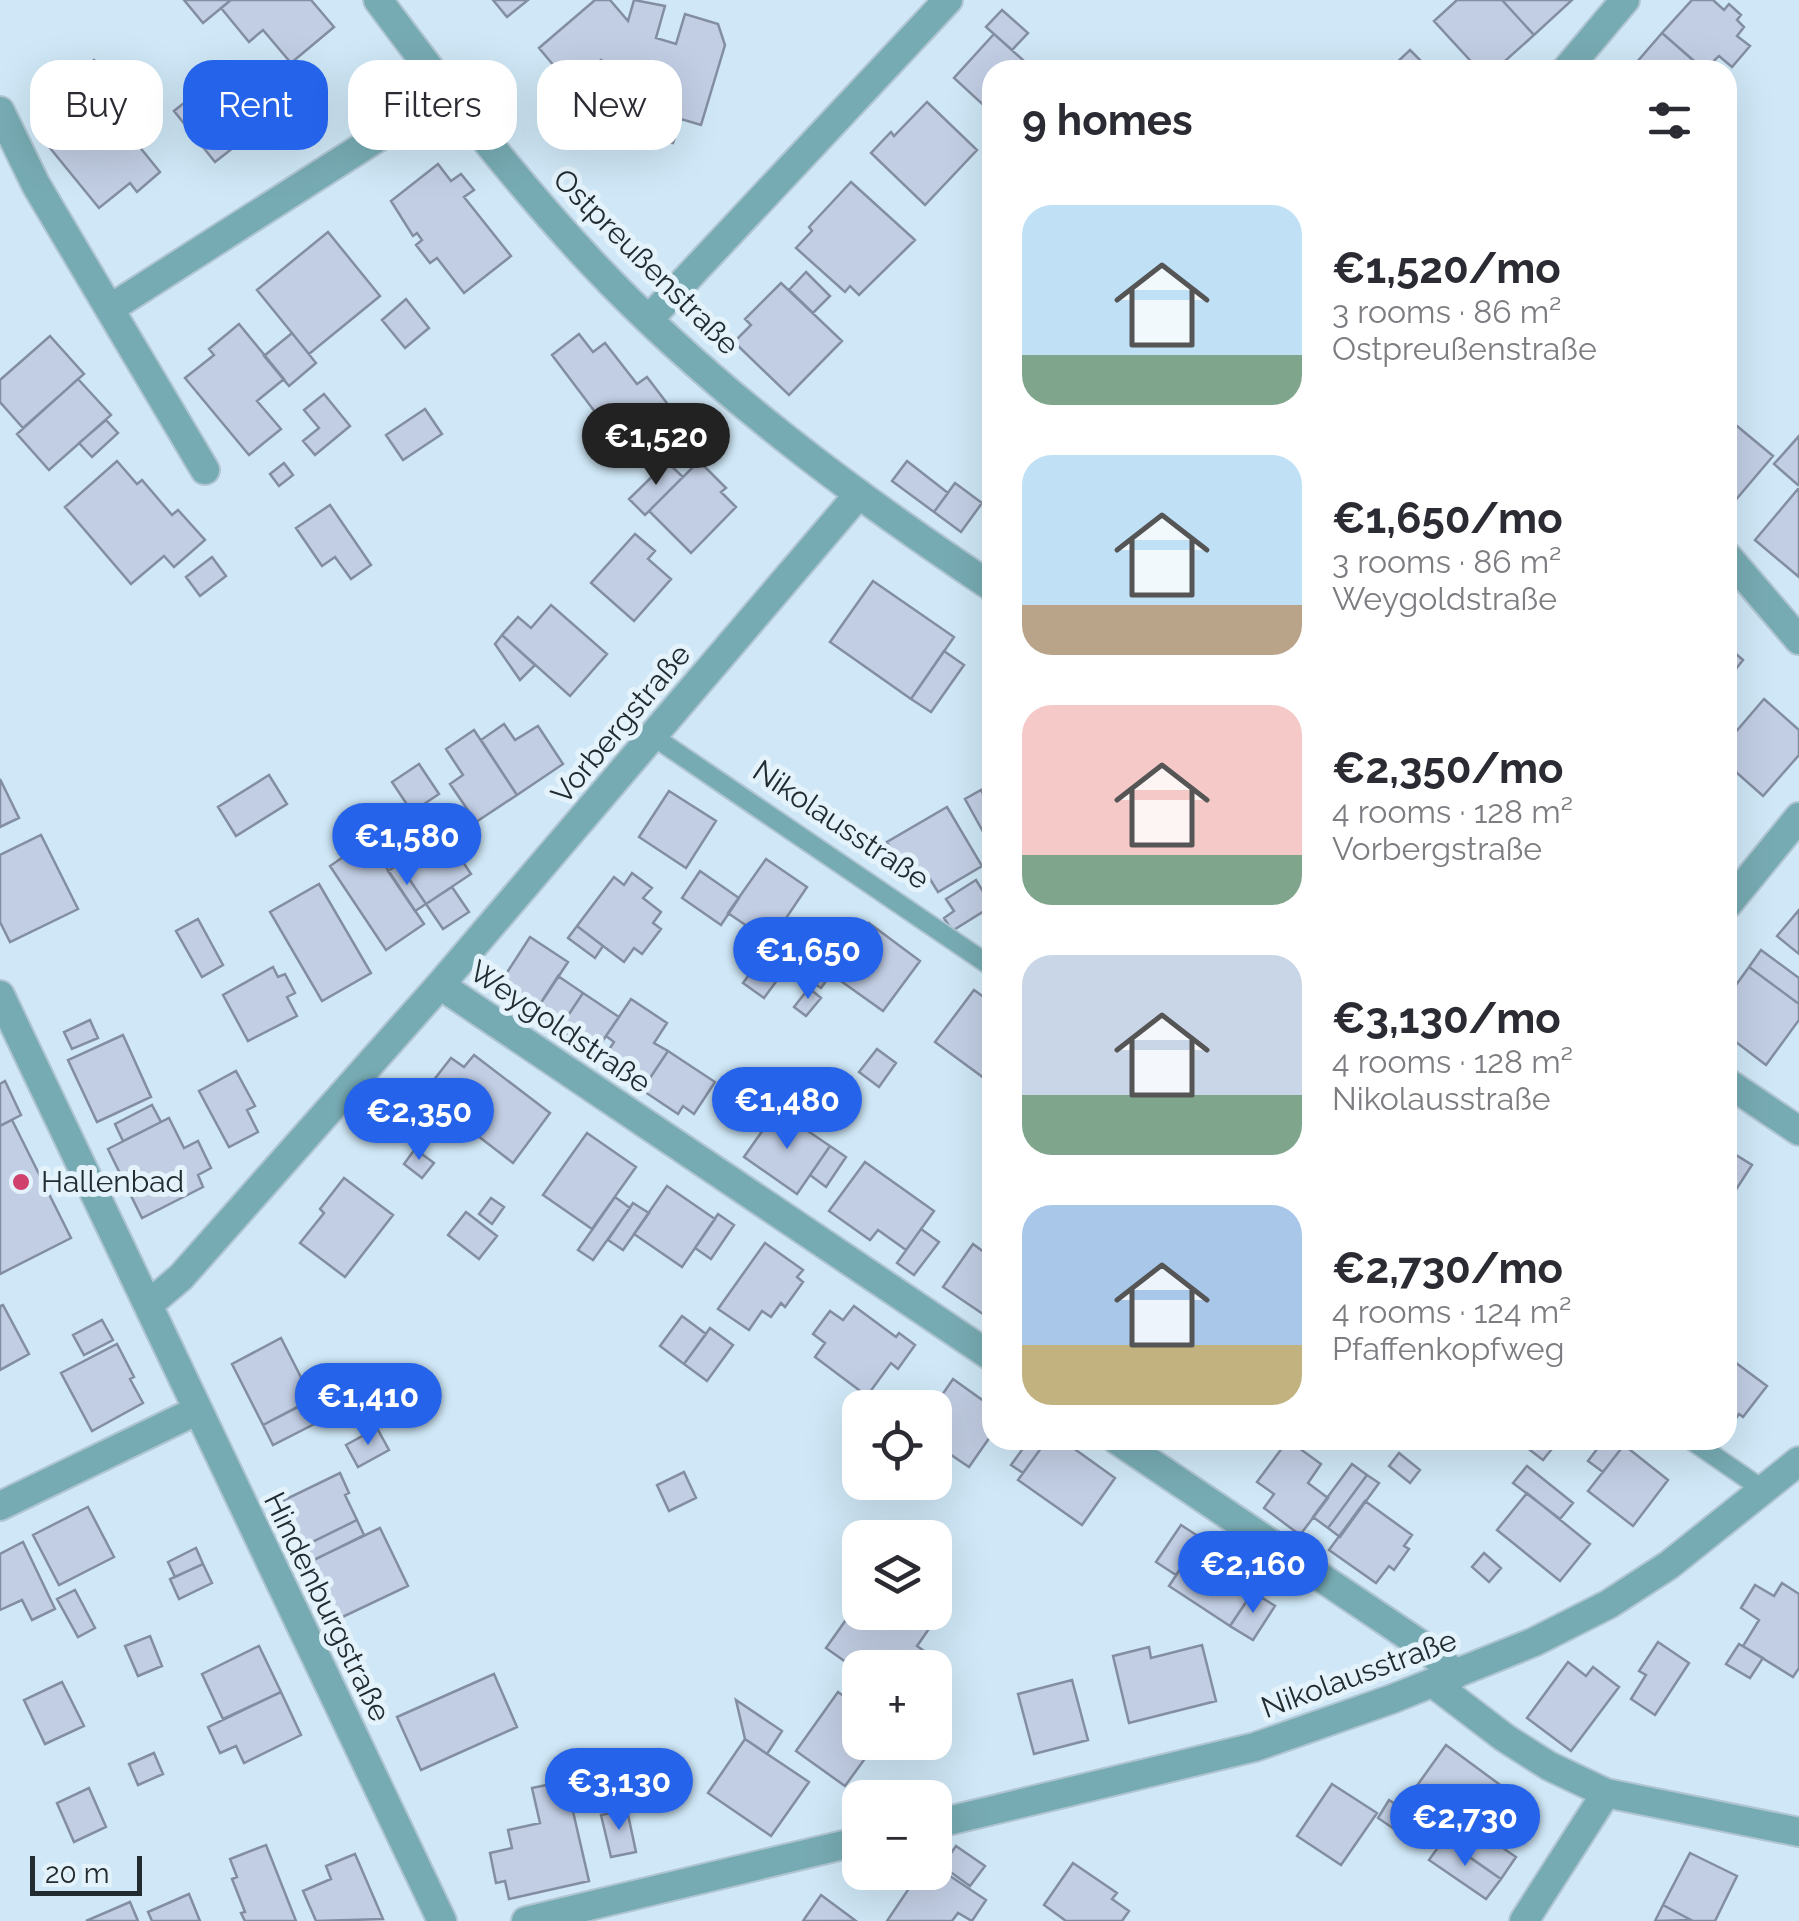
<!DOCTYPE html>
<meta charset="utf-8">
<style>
body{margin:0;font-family:Raleway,sans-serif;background:#f7f7f7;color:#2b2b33;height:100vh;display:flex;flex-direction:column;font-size:38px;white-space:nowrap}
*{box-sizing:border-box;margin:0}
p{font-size:32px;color:#7c7c81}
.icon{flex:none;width:55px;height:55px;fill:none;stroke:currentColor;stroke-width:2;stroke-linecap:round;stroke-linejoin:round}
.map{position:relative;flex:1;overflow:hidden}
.panel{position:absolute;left:982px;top:60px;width:755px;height:1390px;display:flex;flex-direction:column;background:#fff;border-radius:30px;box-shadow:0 10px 40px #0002}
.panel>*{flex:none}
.hud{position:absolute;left:30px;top:60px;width:802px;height:90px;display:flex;gap:20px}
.fabs{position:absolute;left:842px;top:1390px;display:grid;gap:20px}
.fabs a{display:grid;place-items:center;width:110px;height:110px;border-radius:20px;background:#fff;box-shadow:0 10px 40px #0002;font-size:50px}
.scale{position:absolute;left:30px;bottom:25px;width:112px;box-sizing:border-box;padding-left:10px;border:5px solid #212b30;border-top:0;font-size:28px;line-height:35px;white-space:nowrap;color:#212b30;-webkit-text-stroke:8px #e4f3fb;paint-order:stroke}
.price{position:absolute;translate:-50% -85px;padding:0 22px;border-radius:35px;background:#2563eb;color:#fff;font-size:32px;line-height:65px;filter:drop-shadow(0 2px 5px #0008)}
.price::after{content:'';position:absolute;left:50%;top:60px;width:30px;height:22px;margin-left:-15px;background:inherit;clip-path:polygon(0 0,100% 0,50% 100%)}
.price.current{background:#222;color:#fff}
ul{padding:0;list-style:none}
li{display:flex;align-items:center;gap:30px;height:250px;padding:0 40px}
li span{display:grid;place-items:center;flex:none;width:280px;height:200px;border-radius:30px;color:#555}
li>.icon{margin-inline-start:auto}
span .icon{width:120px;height:120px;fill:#fffc;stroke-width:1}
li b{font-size:42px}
h2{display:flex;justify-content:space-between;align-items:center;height:120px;padding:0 40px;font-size:42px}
.pill{padding:0 35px;border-radius:30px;background:#fff;box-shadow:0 10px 40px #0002;font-size:35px;line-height:90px}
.pill.current{background:#2563eb;color:#fff}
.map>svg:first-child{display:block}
</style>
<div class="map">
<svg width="1799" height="1921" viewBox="0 0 1799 1921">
<rect width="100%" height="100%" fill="#cfe7f6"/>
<path fill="#c2cee4" stroke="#838ea2" stroke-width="2.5" d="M184 0H231L203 23Z
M231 0H311L334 27 291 63 263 30 249 42 221 8Z
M493 0H528L507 17Z
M595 0H610L628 21 634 0 665 6 656 38 676 44 685 14 718 24 725 45 701 125 681 119 673 143 627 129 635 105 604 96 612 71 601 60 570 85 539 48Z
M1457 0H1502L1534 35 1495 70H1479L1434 21Z
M1502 0H1572L1534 35Z
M1692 0H1713L1724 10 1729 4 1741 15 1737 20 1744 27 1737 36 1750 46 1732 67 1719 56 1704 70 1662 33Z
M1002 10 1028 33 1012 50 986 27Z
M1662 33 1693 60 1685 70H1646L1637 62Z
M994 34 1034 70H992V113L954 78Z
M1410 50 1430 70H1395L1392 67Z
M94 60 107 78 69 106 56 89Z
M224 71 265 123 215 162 174 111Z
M927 102 977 150 925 205 871 153 891 132 894 136Z
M104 103 160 172 137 192 130 183 99 208 50 148Z
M438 164 451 181 461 174 474 190 464 197 511 256 464 293 437 258 430 263 416 245 422 240 417 233 413 236 391 201Z
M851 182 915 240 859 295 850 286 845 292 796 248 812 231 809 227Z
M328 232 380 296 309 354 257 290Z
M806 272 830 296 813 313 789 290Z
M781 283 842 341 789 395 734 342 751 325 745 319Z
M406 299 429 328 405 348 382 320Z
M239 324 284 379 257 401 281 429 249 455 185 378 214 355 209 349Z
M292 333 316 363 289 386 264 356Z
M579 334 593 352 605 343 637 384 647 377 679 419 629 457 552 355Z
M50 336 84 374 23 428 0 402V380Z
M78 379 111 415 49 470 17 434Z
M324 394 350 426 315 455 303 441 319 428 304 410Z
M425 409 442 434 403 460 386 435Z
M106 420 118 433 92 457 79 443Z
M1731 421 1773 456 1734 502 1728 496V425Z
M1799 436V484L1798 485 1774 464Z
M117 461 137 484 142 480 172 515 178 510 205 540 174 567 164 556 131 584 65 507Z
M699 461 726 488 721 492 736 507 691 553 649 511Z
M907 461 948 493 934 512 892 481Z
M667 462 683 477 645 515 629 499Z
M284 463 293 475 279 486 270 474Z
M955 483 982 503 961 532 934 512Z
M1798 489H1799V577L1755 540Z
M330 505 371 565 351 579 335 557 322 566 296 528Z
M635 534 655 551 648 559 671 579 634 621 591 583Z
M212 557 226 576 200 596 186 577Z
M873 581 954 637 911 699 830 642Z
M551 605 607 654 570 696 502 635 518 617 531 628Z
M502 635 535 665 520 680 495 644Z
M1728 647 1743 660 1728 679Z
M944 651 964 665 931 712 911 699Z
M1764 699 1799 730V755L1763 796 1728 765V741Z
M504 724 515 740 538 726 563 764 517 795 481 740Z
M474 730 517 795 476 822 450 784 463 775 446 749Z
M419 764 439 794 412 812 392 782Z
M269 775 287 804 236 836 218 807Z
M0 779 19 818 0 827Z
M981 790 992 811V848L965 799Z
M669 791 716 821 686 868 639 837Z
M947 807 982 866 938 892 930 879 915 888 887 842Z
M444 834 471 874 426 904 399 864Z
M41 835 78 909 10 942 0 922V855Z
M368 840 424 924 386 950 330 866Z
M766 859 807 887 770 942 728 913Z
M399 864 426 904 415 911 388 871Z
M700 871 739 898 721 925 682 898Z
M632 873 652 888 643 898 661 912 653 923 661 929 642 954 634 948 624 962 577 926 614 877 624 885Z
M976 880 992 906 952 931 944 918 954 911 946 899Z
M319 884 371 973 322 1001 270 912Z
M452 887 469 912 443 929 426 904Z
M1799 910V954L1777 936Z
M198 919 223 965 202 977 176 931Z
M869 923 920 961 883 1011 831 974Z
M577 926 603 946 595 958 568 938Z
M530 937 568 962 535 1012 497 988Z
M831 943 846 953 821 988 805 977Z
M1761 950 1799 978V1004L1749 967Z
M765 953 786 968 764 998 743 983Z
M273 967 278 977 285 974 295 993 287 997 297 1016 248 1041 223 995Z
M1749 967 1799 1004V1020L1766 1065 1728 1036V996Z
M558 976 583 993 559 1029 535 1012Z
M809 988 821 998 806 1016 794 1007Z
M974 990 992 1003V1084L935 1042Z
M583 993 619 1017 595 1052 559 1029Z
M631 999 667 1023 654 1043 668 1051 642 1090 601 1062 614 1042 606 1036Z
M90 1020 98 1038 72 1049 64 1032Z
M123 1035 151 1097 97 1122 68 1060Z
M877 1049 896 1063 879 1087 859 1072Z
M668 1051 715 1082 694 1114 683 1106 678 1114 642 1090Z
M474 1055 550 1113 513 1163 469 1129 461 1140 415 1104 451 1058 464 1067Z
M236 1071 255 1106 247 1110 258 1132 229 1147 199 1091Z
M5 1081 21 1115 0 1126V1084Z
M152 1105 161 1122 123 1141 115 1124Z
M777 1110 830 1146 797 1194 744 1157Z
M169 1118 184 1148 198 1141 211 1168 198 1175 203 1187 142 1218 108 1149Z
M12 1120 71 1238 0 1274V1126Z
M587 1133 636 1167 592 1229 543 1195Z
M830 1146 846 1157 826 1187 810 1175Z
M415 1149 434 1163 422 1178 404 1164Z
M1728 1150 1752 1165 1728 1202Z
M865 1162 934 1211 906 1250 878 1230 870 1240 829 1211Z
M344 1178 393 1215 345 1277 300 1243 324 1213 320 1209Z
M667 1186 715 1219 682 1267 634 1234Z
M615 1197 630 1208 593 1260 578 1250Z
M491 1198 504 1207 492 1224 479 1214Z
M633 1203 649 1213 623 1250 608 1240Z
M466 1212 497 1236 479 1259 448 1235Z
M718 1214 734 1225 711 1259 695 1248Z
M921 1229 939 1242 914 1275 897 1263Z
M765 1243 803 1270 797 1277 803 1282 785 1307 781 1303 771 1317 762 1311 749 1330 718 1309Z
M973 1244 992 1258V1301L983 1314 943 1287Z
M3 1305 29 1354 0 1370V1306Z
M854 1306 896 1337 899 1333 915 1345 898 1369 891 1363 867 1396 815 1357 825 1343 813 1334 830 1311 843 1320Z
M682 1316 706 1334 684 1364 660 1346Z
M102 1320 113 1340 84 1355 73 1335Z
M710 1328 733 1345 707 1381 684 1364Z
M281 1338 312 1399 263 1425 232 1364Z
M117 1344 134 1377 130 1379 143 1403 92 1431 61 1373Z
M1728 1357 1767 1386 1743 1417 1739 1414 1728 1430Z
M953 1379 992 1407V1434L969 1467 935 1444 933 1408Z
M320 1396 330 1416 273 1445 263 1425Z
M377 1428 389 1450 358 1467 346 1445Z
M1029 1440H1047L1023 1473 1011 1465Z
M1047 1440H1062L1115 1478 1082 1525 1018 1480Z
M1288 1440 1321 1464 1308 1483 1328 1498 1300 1535 1264 1508 1274 1494 1257 1482Z
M1517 1440H1559L1543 1460Z
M1604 1440H1617L1624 1445 1603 1472 1588 1461Z
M1624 1445 1668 1480 1633 1526 1588 1491Z
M1399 1453 1420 1470 1410 1483 1389 1466Z
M1352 1464 1367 1475 1328 1528 1313 1517Z
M1527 1466 1573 1503 1560 1519 1513 1483Z
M684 1472 696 1498 669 1511 657 1485Z
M340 1473 349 1493 345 1495 357 1520 302 1547 280 1502Z
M1367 1475 1379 1483 1340 1537 1328 1528Z
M1527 1493 1590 1544 1560 1581 1497 1530Z
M1365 1501 1412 1535 1404 1546 1409 1549 1394 1570 1389 1566 1376 1583 1329 1550Z
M88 1507 114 1557 59 1585 33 1535Z
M357 1520 364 1535 314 1560 306 1545Z
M1181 1525 1201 1538 1176 1575 1156 1562Z
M380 1528 408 1586 334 1621 307 1563Z
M1201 1538 1262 1578 1230 1626 1169 1586Z
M23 1542 55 1609 32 1620 22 1600 0 1610V1554Z
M196 1548 203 1564 175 1577 168 1562Z
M1484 1553 1501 1568 1489 1582 1472 1567Z
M203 1564 212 1583 179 1599 170 1579Z
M1782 1583 1799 1594V1668L1793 1677 1743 1646 1759 1620 1741 1608 1755 1585 1774 1596Z
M75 1590 95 1628 78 1637 57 1599Z
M1253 1592 1275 1606 1253 1640 1230 1626Z
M860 1600V1612H935V1605L942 1610 917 1646 934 1658 928 1668H860V1672L826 1648Z
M150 1636 162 1666 138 1676 125 1646Z
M1658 1642 1689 1663 1655 1715 1631 1699 1646 1675 1639 1671Z
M1739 1644 1763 1658 1750 1678 1726 1664Z
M1202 1645 1216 1701 1129 1723 1113 1656 1149 1647 1151 1658Z
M259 1646 281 1692 223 1719 202 1674Z
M1568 1662 1586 1676 1593 1667 1619 1687 1571 1751 1527 1718Z
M494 1674 517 1727 421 1770 397 1717Z
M1072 1680 1088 1740 1034 1754 1018 1694Z
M62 1682 84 1726 45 1744 24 1700Z
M281 1692 301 1735 244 1763 236 1746 220 1753 208 1727Z
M838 1692 860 1708V1742H877L845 1786 796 1751Z
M736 1700 782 1731 767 1754 745 1739Z
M745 1739 809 1782 771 1836 708 1793Z
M1446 1745 1503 1787 1474 1825 1454 1810 1444 1824 1411 1794Z
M154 1753 163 1774 138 1785 129 1764Z
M566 1781 589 1881 509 1899 505 1881 496 1883 490 1853 512 1848 508 1830 540 1823 532 1788Z
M1332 1784 1377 1813 1341 1865 1297 1836Z
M89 1788 106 1827 74 1842 57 1803Z
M1389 1800 1421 1821 1409 1839 1378 1818Z
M627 1810 636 1852 611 1857 601 1815Z
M1468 1824 1516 1857 1501 1879 1453 1846Z
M1444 1839 1501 1879 1486 1899 1429 1860Z
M266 1845 296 1921H245L241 1913 245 1912 232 1879 237 1877 230 1859Z
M956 1846 985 1866 970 1886 942 1866Z
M1690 1853 1737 1876 1715 1921H1693L1663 1905Z
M355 1854 383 1919 316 1921 303 1891 331 1879 326 1866Z
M1073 1863 1117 1893 1112 1899 1129 1911 1122 1921H1066L1044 1905Z
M935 1866 986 1900 972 1921 958 1913 952 1921H887L920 1872H935Z
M189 1894 200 1921H152L148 1912Z
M821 1895 856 1921H803Z
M130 1902 138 1921H86Z
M1663 1905 1691 1920 1655 1921Z"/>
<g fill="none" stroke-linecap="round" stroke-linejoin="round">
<defs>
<path id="service" d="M654 737 992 967
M1691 1440 1765 1491"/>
<path id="minor" d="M378 0C446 91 515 181 593 264 710 388 851 493 992 587
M1566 70 1625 0
M0 111 36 185 205 470
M111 308 447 93
M649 319 948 0
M1728 557 1799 640
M1728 904 1799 817
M440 985 992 1357
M0 995 442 1921
M1728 1083 1799 1131
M148 1305 181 1277 440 985 859 494
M1117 1440 1420 1644 1456 1674
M0 1506 196 1411
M1433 1683 1505 1738 1549 1766 1606 1793 1799 1832
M935 1824 1255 1747 1392 1699 1534 1642 1609 1604 1669 1565 1799 1461
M526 1921 860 1841
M1524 1921 1606 1793"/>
</defs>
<use href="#service" stroke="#b0c5d2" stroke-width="22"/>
<use href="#minor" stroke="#b0c5d2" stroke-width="32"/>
<use href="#service" stroke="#77abb3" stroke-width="18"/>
<use href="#minor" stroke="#77abb3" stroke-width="28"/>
</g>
<circle fill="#d0416b" stroke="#e4f3fb" stroke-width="4" cx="21" cy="1182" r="10"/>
<g text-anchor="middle" stroke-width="10" stroke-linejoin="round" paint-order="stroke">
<g font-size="30" fill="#212b30" stroke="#e4f3fb">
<text transform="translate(646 262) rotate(45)" y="10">Ostpreußenstraße</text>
<text transform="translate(621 724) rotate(-50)" y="10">Vorbergstraße</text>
<text transform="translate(841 825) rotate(34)" y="10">Nikolausstraße</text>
<text transform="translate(560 1027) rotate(34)" y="10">Weygoldstraße</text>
<text transform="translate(327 1607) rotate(64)" y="10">Hindenburgstraße</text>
<text transform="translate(1359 1674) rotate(-20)" y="10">Nikolausstraße</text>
</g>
<g font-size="30" fill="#212b30" stroke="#e4f3fb" text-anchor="start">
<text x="41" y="1192">Hallenbad</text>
</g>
</g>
</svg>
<div class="fabs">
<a><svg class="icon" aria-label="locate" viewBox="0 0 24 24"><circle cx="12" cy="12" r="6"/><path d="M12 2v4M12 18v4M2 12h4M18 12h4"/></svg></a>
<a><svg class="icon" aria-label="layers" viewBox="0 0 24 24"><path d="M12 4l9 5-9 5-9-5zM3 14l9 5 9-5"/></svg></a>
<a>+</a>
<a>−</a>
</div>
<div class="scale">20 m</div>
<b class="price current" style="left:656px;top:488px">€1,520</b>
<b class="price" style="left:407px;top:888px">€1,580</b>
<b class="price" style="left:808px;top:1002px">€1,650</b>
<b class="price" style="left:787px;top:1152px">€1,480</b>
<b class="price" style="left:419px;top:1163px">€2,350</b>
<b class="price" style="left:368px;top:1448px">€1,410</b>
<b class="price" style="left:1253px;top:1616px">€2,160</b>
<b class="price" style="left:619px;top:1833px">€3,130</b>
<b class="price" style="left:1465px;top:1869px">€2,730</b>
<div class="hud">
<a class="pill">Buy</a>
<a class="pill current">Rent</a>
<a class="pill">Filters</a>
<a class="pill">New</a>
</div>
<section class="panel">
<h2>9 homes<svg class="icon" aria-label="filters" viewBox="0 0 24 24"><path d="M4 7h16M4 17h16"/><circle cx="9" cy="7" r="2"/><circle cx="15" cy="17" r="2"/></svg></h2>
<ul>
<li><span style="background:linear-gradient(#bfe0f5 75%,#7fa58c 0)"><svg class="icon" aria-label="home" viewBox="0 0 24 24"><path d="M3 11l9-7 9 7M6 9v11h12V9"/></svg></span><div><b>€1,520/mo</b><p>3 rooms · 86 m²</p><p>Ostpreußenstraße</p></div></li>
<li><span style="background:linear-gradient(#bfe0f5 75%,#b9a48a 0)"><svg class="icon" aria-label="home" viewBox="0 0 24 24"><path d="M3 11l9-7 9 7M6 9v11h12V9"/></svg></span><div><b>€1,650/mo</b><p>3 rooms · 86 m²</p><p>Weygoldstraße</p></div></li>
<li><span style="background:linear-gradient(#f6c9c9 75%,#7fa58c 0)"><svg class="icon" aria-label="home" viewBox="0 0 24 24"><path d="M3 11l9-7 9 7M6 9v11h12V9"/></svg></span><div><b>€2,350/mo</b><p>4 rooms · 128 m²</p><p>Vorbergstraße</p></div></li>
<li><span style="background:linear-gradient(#c9d6e8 70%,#7fa58c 0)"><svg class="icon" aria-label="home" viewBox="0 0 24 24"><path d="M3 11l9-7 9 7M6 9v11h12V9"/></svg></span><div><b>€3,130/mo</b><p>4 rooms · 128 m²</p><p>Nikolausstraße</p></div></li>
<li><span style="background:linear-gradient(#a9c7e8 70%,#c2b280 0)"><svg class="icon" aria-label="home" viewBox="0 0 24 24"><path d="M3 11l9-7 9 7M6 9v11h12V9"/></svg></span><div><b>€2,730/mo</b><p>4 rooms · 124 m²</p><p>Pfaffenkopfweg</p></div></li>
</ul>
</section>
</div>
